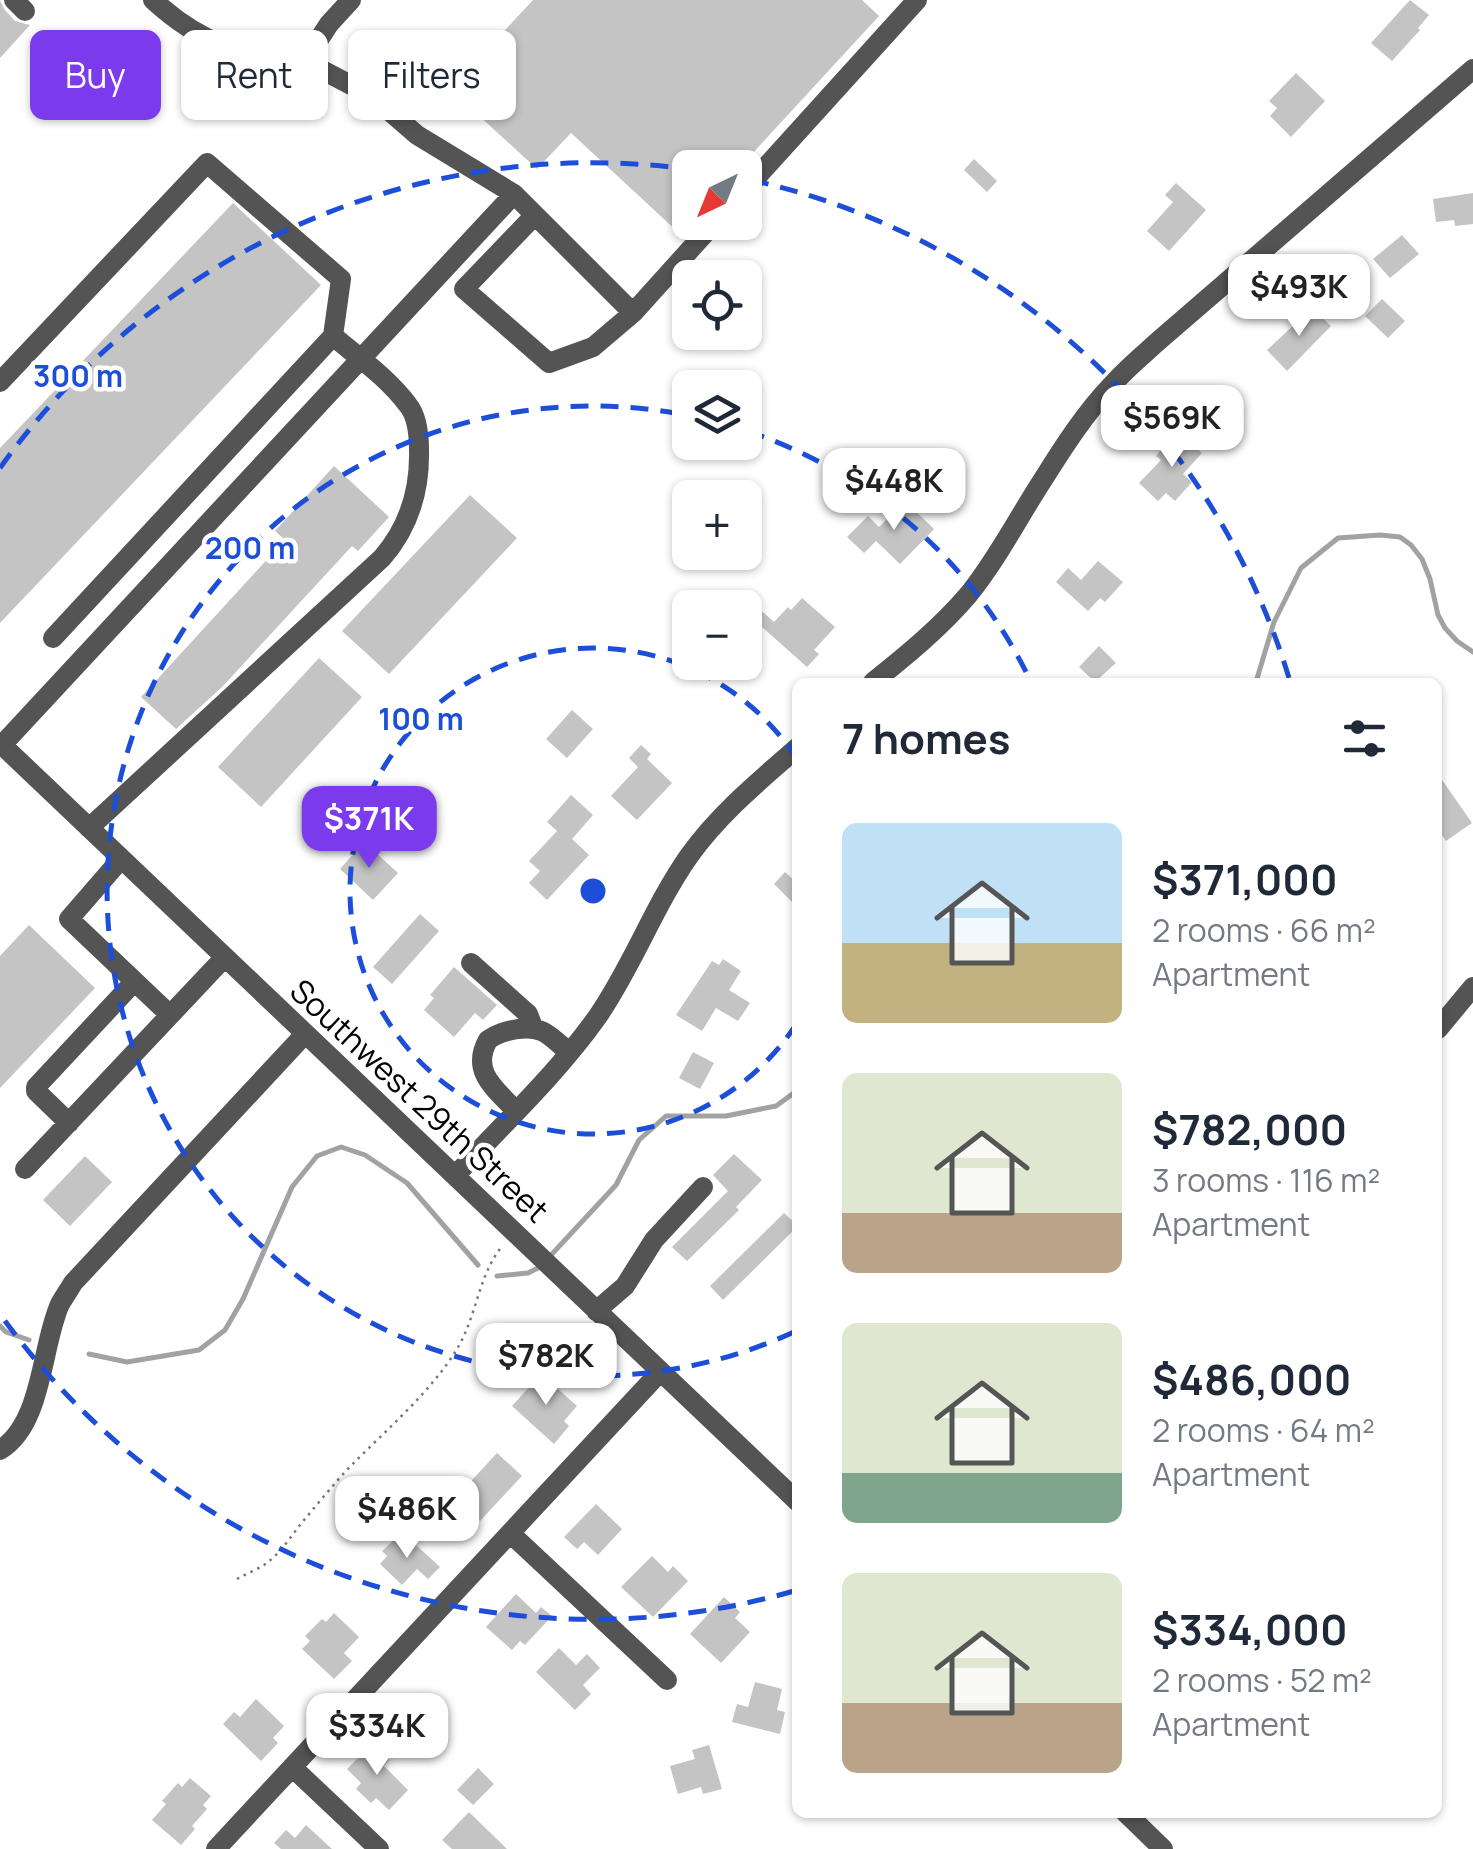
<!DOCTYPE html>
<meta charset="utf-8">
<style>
body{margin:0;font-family:Manrope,sans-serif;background:#f6f6f7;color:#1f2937;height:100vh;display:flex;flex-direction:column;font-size:38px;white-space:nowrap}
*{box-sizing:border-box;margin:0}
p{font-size:32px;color:#747a83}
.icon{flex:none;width:55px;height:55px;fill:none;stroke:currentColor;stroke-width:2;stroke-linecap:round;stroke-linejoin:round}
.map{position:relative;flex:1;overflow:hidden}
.side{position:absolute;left:792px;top:678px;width:650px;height:1140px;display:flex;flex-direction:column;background:#fff;border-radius:15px;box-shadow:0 2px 8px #0004}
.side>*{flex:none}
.guide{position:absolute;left:30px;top:30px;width:612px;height:90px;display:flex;gap:20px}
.needle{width:65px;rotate:223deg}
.buttons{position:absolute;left:672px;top:150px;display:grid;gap:20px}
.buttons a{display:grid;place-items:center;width:90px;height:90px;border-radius:15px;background:#fff;box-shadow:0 2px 8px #0004;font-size:50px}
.price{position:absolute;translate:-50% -85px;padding:0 22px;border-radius:20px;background:#fff;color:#222;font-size:32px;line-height:65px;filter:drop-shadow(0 2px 5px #0008)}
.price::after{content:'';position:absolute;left:50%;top:60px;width:30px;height:22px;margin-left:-15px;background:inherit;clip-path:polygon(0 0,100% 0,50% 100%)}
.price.current{background:#7c3aed;color:#fff}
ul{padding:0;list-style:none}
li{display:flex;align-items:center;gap:30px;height:250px;padding:0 50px}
li span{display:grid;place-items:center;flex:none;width:280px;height:200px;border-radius:15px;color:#555}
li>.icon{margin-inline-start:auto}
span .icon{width:120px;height:120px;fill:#fffc;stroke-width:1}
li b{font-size:42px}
h2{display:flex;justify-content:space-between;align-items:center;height:120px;padding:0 50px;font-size:42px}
.pill{padding:0 35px;border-radius:15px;background:#fff;box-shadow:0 2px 8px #0004;font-size:35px;line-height:90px}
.pill.current{background:#7c3aed;color:#fff}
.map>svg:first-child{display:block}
</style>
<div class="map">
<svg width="1473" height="1849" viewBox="0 0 1473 1849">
<rect width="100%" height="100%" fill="#fff"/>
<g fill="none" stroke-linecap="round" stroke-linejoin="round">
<path stroke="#a2a2a2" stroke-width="5" d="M1256 682 1274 622 1301 568 1338 538 1380 535 1400 537 1411 545 1422 559 1430 579 1438 615 1445 628 1457 641 1473 652
M552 1254 616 1185 639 1140 666 1116H726L776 1106 798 1090
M497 1276 528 1273 538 1268
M0 1326 6 1332 29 1340
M89 1354 127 1362 199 1350 225 1330 243 1299 292 1187 317 1156 341 1147 365 1155 407 1183 478 1265"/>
</g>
<path fill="#c4c4c4" d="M0 0 4 9 15 21 30 25 0 58Z
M533 0H862L879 16 739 168H690V220L679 233 571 133 537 169 450 89Z
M1410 0 1429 15 1418 28 1420 30 1392 61 1371 43Z
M1296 73 1325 101 1291 137 1270 116 1277 108 1269 101Z
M974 159 997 181 987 192 964 170Z
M1176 183 1206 210 1169 251 1147 231 1173 202 1165 195Z
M1473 193V224L1455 226 1454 220 1436 222 1433 199Z
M233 203 321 285 0 623V448Z
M1402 235 1419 254 1390 278 1373 259Z
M1382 299 1405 321 1388 338 1365 316Z
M1312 308 1331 326 1287 371 1267 350Z
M1183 435 1202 453 1183 474 1192 482 1175 501 1166 493 1158 501 1139 483 1161 460 1156 456 1167 444 1171 448Z
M334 466 389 517 358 551 352 546 223 686 176 729 141 697 285 540 275 531Z
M470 495 517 538 389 674 342 631Z
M905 501 934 529 900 564 876 541 864 553 847 537 868 516 879 527Z
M1098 561 1123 582 1105 602 1100 598 1088 611 1056 582 1068 568 1081 580Z
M747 598 774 622 788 607 791 610 802 598 835 627 814 650 819 654 807 667 745 612V608L739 607Z
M1099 646 1116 663 1095 682 1079 667Z
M319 658 362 697 261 807 218 767Z
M572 710 593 729 567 758 546 739Z
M641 745 651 754 647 759 672 783 637 820 611 796 638 767 629 758Z
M1438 774 1472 823 1446 841 1438 829Z
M571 795 593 815 572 839 589 855 547 900 529 883 540 871 529 861 557 831 547 822Z
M364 842 398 873 373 900 340 869Z
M785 872 798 884V908L774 884Z
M420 914 439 931 392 984 373 967Z
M29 925 95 988 0 1088V956Z
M723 959 741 971 729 990 750 1003 738 1021 716 1008 702 1031 676 1015 712 961 719 965Z
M454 967 497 1005 483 1020 475 1013 454 1037 424 1010 434 998 430 995Z
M693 1052 714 1063 700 1089 679 1078Z
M734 1154 762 1180 736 1207 739 1210 687 1261 672 1247 728 1191 713 1175Z
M85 1156 112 1182 70 1226 43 1200Z
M784 1213 798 1226 723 1300 710 1286Z
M541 1374 577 1406 564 1421 569 1426 554 1444 512 1406Z
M497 1453 522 1476 480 1521 464 1506 470 1499 462 1491Z
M596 1504 622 1529 598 1555 584 1542 577 1549 564 1537Z
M406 1536 440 1567 428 1579 417 1569 402 1585 380 1564 387 1556 382 1551 394 1540 398 1544Z
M652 1556 668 1572 673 1566 688 1581 653 1617 621 1587Z
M516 1594 536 1613 541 1607 552 1616 525 1645 520 1641 512 1650 486 1627Z
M724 1597 740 1612 735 1618 750 1632 721 1663 690 1634Z
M334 1613 359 1637 344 1653 352 1661 334 1679 302 1649 310 1641 305 1636 322 1619 326 1622Z
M559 1648 576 1665 587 1654 600 1668 583 1685 591 1694 575 1710 536 1672Z
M755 1682 782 1689 777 1710 785 1712 780 1734 732 1722 737 1704 748 1707Z
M256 1699 284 1726 273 1738 278 1743 261 1761 223 1724 234 1712 240 1717Z
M373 1743 389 1760 384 1766 408 1790 389 1810 376 1798 371 1803 356 1789 361 1783 347 1769Z
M709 1745 722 1789 703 1794 701 1787 678 1794 670 1766 695 1759 692 1750Z
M478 1768 494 1784 473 1805 457 1790Z
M190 1778 211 1796 203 1805 207 1809 192 1826 195 1829 181 1845 152 1820 166 1804 162 1801 178 1783 182 1787Z
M469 1812 507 1849H452L442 1840Z
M306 1825 332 1849H281L274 1843 286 1830 295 1838Z"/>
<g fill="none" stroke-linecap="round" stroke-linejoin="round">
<path stroke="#767676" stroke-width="2.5" stroke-dasharray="2.5 5" stroke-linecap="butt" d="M237 1579C246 1574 256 1570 264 1565 279 1555 289 1539 300 1525 314 1508 329 1490 344 1473 382 1433 428 1396 457 1349 477 1316 478 1275 503 1245"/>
<path stroke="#545454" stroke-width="20" d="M14 0 25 11
M153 0C202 45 240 55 305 61L329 24 351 0
M305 61 372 96 417 135 514 194 633 313 715 222
M745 190 917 0
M534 216 464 289 549 363 593 347 633 313
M0 382 207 163 341 279 333 336
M53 638 333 336C358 357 388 378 408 405 417 416 419 435 419 450 420 491 409 527 382 558L89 828
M873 682C907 655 941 627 969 594 998 558 1019 516 1044 478 1064 446 1086 412 1112 385 1125 370 1141 357 1156 343L1473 69
M0 743 798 1502
M2 745 514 194
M121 859 69 919 169 1014
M471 963 528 1014 533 1027
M1438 1029 1473 987
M516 1111C496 1089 470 1072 488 1040 498 1033 506 1031 518 1029 545 1026 549 1036 569 1052
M69 1123 36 1091V1087L134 982
M25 1169 224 958
M455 1176C503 1124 557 1074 598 1016 633 965 654 906 689 856 719 814 759 781 798 747
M596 1311 625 1286 654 1240 703 1187
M0 1450C43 1424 41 1346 60 1304 64 1297 69 1290 73 1283L305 1034
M510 1533 667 1680
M292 1767 379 1849
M1125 1812 1163 1849
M216 1849 660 1372"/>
</g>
<g fill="none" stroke="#1d4ed8" stroke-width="5" stroke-dasharray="18 12">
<path d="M797 1023A243 243 0 1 1 797 759"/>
<path d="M794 1332A485 485 0 1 1 690 416M747 431A485 485 0 0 1 1031 682"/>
<path d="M794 1591A728 728 0 0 1 0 1314M0 468A728 728 0 0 1 688 169M751 180A728 728 0 0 1 1289 678"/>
</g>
<g text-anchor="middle" stroke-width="9" stroke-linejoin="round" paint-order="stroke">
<g font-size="32" fill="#000" stroke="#fff">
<text transform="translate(419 1101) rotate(43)" y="11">Southwest 29th Street</text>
</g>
</g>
<circle cx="593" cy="891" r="15" fill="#1d4ed8" stroke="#fff" stroke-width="5"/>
<g font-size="30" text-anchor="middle" font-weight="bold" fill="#1d4ed8" stroke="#fff" stroke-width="9" stroke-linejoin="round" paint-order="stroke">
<text x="78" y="387">300 m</text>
<text x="250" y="559">200 m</text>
<text x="421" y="730">100 m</text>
</g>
</svg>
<div class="buttons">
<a><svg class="needle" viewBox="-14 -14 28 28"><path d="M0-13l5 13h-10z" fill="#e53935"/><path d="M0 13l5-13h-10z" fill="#747a83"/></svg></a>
<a><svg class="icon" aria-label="locate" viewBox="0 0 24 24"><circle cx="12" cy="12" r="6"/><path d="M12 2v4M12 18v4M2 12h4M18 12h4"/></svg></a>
<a><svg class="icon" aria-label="layers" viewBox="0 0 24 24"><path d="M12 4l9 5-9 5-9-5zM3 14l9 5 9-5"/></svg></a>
<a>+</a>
<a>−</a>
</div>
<b class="price" style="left:1299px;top:339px">$493K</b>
<b class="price" style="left:1172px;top:470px">$569K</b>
<b class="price" style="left:894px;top:533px">$448K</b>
<b class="price current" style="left:369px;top:871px">$371K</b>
<b class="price" style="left:546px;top:1408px">$782K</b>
<b class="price" style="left:407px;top:1561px">$486K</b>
<b class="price" style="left:377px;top:1778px">$334K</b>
<div class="guide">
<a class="pill current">Buy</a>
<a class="pill">Rent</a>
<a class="pill">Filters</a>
</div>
<section class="side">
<h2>7 homes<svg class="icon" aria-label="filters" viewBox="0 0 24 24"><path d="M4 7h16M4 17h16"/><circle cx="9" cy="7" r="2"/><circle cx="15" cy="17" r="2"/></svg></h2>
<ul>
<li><span style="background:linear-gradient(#bfe0f5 60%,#c2b280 0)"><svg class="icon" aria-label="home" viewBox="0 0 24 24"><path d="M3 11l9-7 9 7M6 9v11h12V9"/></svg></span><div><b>$371,000</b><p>2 rooms · 66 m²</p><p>Apartment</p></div></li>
<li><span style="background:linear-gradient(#dfe7d0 70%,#b9a48a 0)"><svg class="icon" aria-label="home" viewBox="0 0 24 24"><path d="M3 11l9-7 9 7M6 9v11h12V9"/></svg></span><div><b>$782,000</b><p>3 rooms · 116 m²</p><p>Apartment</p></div></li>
<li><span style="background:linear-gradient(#dfe7d0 75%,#7fa58c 0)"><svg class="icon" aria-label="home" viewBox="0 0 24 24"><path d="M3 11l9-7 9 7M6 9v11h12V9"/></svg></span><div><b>$486,000</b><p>2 rooms · 64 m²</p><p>Apartment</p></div></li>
<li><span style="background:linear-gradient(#dfe7d0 65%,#b9a48a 0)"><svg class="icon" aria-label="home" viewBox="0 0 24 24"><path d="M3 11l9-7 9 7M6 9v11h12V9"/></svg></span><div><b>$334,000</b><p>2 rooms · 52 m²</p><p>Apartment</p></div></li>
</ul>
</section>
</div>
